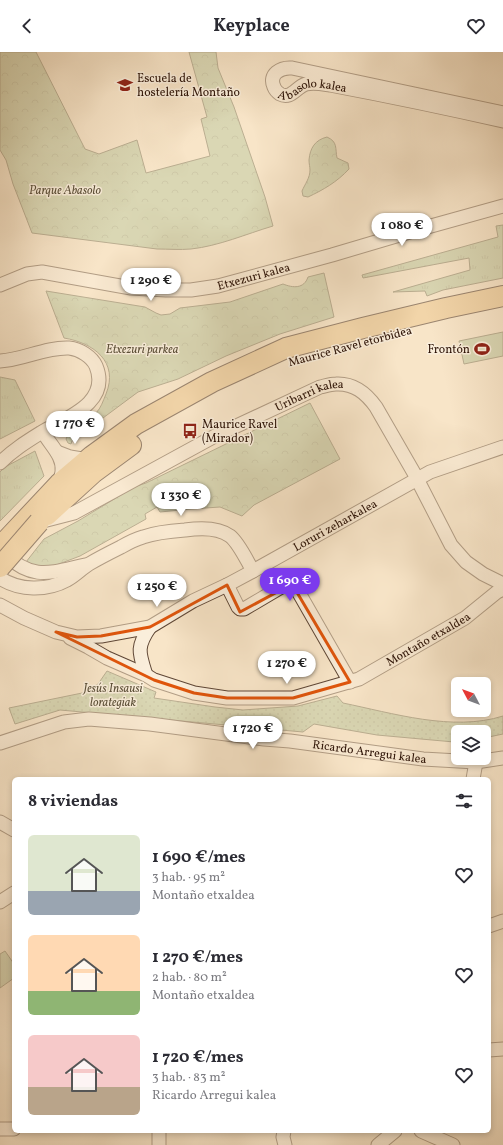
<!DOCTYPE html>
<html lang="es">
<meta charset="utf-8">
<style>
body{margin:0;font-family:Vollkorn,serif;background:#f7f7f7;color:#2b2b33;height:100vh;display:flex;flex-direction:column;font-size:15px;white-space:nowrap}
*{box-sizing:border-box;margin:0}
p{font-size:13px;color:#7c7c81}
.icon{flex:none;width:22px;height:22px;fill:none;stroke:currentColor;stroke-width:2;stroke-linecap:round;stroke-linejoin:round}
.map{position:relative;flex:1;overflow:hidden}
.panel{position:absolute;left:12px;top:725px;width:479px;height:356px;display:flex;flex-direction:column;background:#fff;border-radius:6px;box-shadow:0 2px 6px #0003}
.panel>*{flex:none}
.needle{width:26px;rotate:311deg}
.controls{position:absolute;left:451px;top:625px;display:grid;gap:8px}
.controls a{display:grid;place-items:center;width:40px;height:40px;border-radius:6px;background:#fff;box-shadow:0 2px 6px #0003;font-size:20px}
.price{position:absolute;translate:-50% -34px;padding:0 9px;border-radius:14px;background:#fff;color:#222;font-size:13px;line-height:26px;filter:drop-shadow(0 1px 2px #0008)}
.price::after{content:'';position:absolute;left:50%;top:24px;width:12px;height:9px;margin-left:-6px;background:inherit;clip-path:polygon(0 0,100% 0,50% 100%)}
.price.on{background:#7c3aed;color:#fff}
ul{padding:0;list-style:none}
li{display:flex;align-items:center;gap:12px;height:100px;padding:0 16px}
li span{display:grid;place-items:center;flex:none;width:112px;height:80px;border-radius:6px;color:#555}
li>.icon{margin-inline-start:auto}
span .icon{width:48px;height:48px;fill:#fffc;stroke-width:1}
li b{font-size:17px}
h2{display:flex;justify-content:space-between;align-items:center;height:48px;padding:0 16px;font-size:17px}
header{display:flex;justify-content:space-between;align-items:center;height:52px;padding:0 16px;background:#fff;font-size:18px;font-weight:700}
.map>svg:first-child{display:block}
</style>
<header><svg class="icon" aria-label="back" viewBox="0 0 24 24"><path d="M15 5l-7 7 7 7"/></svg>Keyplace<svg class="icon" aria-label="heart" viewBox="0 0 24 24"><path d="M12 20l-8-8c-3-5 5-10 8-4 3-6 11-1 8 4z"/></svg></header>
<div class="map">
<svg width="503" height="1093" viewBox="0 0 503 1093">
<defs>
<pattern id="grass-tufts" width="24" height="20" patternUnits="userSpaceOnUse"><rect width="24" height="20" fill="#b7c69b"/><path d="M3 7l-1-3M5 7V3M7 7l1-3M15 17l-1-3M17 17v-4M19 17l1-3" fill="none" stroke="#9ea984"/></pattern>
<pattern id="park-crowns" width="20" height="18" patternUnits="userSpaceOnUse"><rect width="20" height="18" fill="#b7c69b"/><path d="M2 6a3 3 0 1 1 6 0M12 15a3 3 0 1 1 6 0" fill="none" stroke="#9ea984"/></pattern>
<pattern id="garden-dots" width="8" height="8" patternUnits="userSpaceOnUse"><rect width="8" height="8" fill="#b7c69b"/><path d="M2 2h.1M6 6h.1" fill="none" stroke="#9ea984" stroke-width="1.8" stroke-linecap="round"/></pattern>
</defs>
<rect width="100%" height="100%" fill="#f8e5c8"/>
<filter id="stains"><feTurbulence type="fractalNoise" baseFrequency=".005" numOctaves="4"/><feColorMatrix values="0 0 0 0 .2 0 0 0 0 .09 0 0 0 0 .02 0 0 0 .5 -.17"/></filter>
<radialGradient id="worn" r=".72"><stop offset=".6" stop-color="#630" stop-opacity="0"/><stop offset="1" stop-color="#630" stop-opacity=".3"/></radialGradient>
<path fill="url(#grass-tufts)" stroke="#726c50" d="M503 173V226L443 238 427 244 425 239 393 240 470 218 469 206 363 226 362 223 498 185 496 174Z
M0 325 15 328 35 369 0 387Z
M35 399 44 424 0 469V420L5 415Z"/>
<path fill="url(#park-crowns)" stroke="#726c50" d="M0 0H36L85 97 99 102 137 88 146 121 210 104 201 67 207 65 189 0H216L218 16 234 55 265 145 273 174C246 182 219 194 191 197 180 198 168 197 157 197L32 181 13 132 6 108 0 98Z
M327 85C338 90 335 96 337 106L348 111 349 117C337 130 323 138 308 145L303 144 302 139C305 132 310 126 310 118 310 115 309 112 309 108 310 96 315 88 327 85Z
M324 221 334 265 280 282 226 304 178 327 138 340 72 389 71 392 68 391 66 387C70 378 78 373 86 368 89 366 93 364 96 361 101 356 103 349 106 342 119 310 94 291 64 286L46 239 145 255 156 261 161 263 170 262 180 256 230 250 283 232C293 236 304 237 308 225Z
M310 351 340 407 254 453 242 464 220 455 191 457 160 460 157 455 145 462 146 467 80 504 51 515H39L26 510 44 487 78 469 134 435 146 431Z"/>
<path fill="url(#garden-dots)" stroke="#726c50" d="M107 619 156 640 154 646 215 655 243 658 298 654 337 644 343 651C392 661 453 680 503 664V682L484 686V680H458V690H454L377 683 314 672 303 680 60 658 15 672 9 656 87 640 98 632Z"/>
<path fill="#b7c69b" stroke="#726c50" d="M503 280V304L464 312 459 289Z
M5 899 14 912V926L0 936V902Z"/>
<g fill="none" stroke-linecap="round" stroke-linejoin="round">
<defs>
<g id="street">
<path id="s1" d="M503 61 292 16C281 15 268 22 274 35 275 38 277 40 280 42 291 48 296 35 306 32 314 30 323 32 330 33 388 44 446 56 503 69"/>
<path id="s2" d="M0 233 27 222 42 220 131 236 166 238H191L218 234 332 203 413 179 503 154"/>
<path d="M0 309C23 308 45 295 69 296 80 297 92 305 96 314 111 351 66 366 42 380 26 390 13 398 0 411"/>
<path d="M43 380C50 393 64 404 62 420 61 424 60 428 59 432"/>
<path d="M57 400 70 405 88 408"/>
<path id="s3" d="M43 469 74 461 215 384 320 335C325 334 330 332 336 332 354 331 366 341 376 355L414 421 451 493 466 510 483 522 503 532"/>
<path d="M3 501C33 529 49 521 85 513"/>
<path d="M0 526C19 539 47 539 67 528 75 524 81 517 89 512 99 506 111 500 121 495 128 491 136 487 143 485 157 480 171 479 185 478 199 476 218 475 230 484 239 491 247 509 253 519"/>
<path d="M227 533 238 555 240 557H244L288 531 292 532 295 534 350 630"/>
<path id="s4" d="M0 553 24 566 56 580 77 585 101 584 150 575 193 549 227 533 253 519 430 420 503 395"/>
<path id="s5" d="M70 586 88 595 107 606 146 623 154 628 194 641 227 646H293L359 627 465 566 497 540 503 537"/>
<path d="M146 623C139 601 136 595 150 575"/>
<path id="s6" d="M0 691 64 670 89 667 150 672 264 687 290 689 423 707 476 710 503 706"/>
<path d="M473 727 476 710"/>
<path d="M0 770 14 778"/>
<path d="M0 850 14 841"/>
<path d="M489 874 503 869"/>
<path d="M489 998 503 997"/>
<path d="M0 1077H14"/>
<path d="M159 1079V1093"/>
<path d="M284 1079 283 1085 285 1093"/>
<path d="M421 1079 453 1093"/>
<path d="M378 1093 395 1079"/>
</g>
<path id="primary" d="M47 463 93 421 131 393
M0 495 59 432 92 404 136 372 212 330 286 296 363 276 446 256 503 244"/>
</defs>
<use href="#street" stroke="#5f4736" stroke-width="15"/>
<use href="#primary" stroke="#2c1206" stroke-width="22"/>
<use href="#street" stroke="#faeedb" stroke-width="13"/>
<use href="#primary" stroke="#ecc284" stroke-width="20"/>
<defs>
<path id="primary-bridge" d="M0 515 39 470"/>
</defs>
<use href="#primary-bridge" stroke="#2c1206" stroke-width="22" stroke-linecap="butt"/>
<use href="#primary-bridge" stroke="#ecc284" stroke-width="20"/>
</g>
<path d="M0 0H503V1093H0ZM292 532 350 630 293 646H227L194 641 154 628 56 580 77 585 101 584 150 575 227 533 240 560Z" fill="#f8e5c8" fill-opacity=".55" fill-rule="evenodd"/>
<path fill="none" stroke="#df550c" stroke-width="3" stroke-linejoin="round" d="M292 532 350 630 293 646H227L194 641 154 628 56 580 77 585 101 584 150 575 227 533 240 560Z"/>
<defs>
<symbol id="university-bare" viewBox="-9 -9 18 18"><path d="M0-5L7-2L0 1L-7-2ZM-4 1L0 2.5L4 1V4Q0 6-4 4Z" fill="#8f2418" stroke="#faeedb" stroke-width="2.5" paint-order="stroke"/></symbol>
<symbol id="stadium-bare" viewBox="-9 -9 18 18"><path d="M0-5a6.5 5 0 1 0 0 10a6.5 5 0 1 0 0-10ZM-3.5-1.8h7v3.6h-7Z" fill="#8f2418" stroke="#faeedb" stroke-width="2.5" paint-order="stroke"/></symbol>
<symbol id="bus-bare" viewBox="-9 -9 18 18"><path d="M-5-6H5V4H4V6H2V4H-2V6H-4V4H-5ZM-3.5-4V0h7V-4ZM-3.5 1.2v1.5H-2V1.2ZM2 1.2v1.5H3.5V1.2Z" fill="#8f2418" stroke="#faeedb" stroke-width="2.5" paint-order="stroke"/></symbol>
</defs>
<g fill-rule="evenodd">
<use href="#university-bare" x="114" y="22" width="22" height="22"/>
<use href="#stadium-bare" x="471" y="286" width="22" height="22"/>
<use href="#bus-bare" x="179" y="368" width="22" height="22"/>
</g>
<g text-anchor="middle" stroke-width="3" stroke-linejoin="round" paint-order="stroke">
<g font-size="12" fill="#2c1206" stroke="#faeedb" text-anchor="start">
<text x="137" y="30">Escuela de<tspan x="137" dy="14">hostelería Montaño</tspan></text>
<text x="470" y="301" text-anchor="end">Frontón</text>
<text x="202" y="376">Maurice Ravel<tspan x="202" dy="14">(Mirador)</tspan></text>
</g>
<g font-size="12" fill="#2c1206" stroke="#faeedb">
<text dy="4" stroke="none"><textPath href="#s1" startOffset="292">Abasolo kalea</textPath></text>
<text dy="4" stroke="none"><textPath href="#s2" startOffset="259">Etxezuri kalea</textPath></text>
<text transform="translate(350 294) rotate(-15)" y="4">Maurice Ravel etorbidea</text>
<text dy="4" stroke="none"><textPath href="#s3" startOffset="296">Uribarri kalea</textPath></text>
<text dy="4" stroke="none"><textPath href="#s4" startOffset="369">Loruri zeharkalea</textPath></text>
<text dy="4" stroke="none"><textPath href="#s5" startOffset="384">Montaño etxaldea</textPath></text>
<text dy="4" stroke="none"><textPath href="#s6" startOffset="375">Ricardo Arregui kalea</textPath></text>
</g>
<g font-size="12" font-style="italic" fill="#5d513a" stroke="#faeedb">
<text x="65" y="142">Parque Abasolo</text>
<text x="142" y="301">Etxezuri parkea</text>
<text x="113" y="640">Jesús Insausi<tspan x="113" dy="14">lorategiak</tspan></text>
</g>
</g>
<rect width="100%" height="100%" filter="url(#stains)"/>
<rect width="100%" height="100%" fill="url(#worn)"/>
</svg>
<div class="controls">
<a><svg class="needle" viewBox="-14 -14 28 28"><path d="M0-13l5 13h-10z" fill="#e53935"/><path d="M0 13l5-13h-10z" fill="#7c7c81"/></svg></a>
<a><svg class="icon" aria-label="layers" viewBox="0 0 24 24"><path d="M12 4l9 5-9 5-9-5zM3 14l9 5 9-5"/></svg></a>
</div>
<b class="price" style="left:402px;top:195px">1 080 €</b>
<b class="price" style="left:151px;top:250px">1 290 €</b>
<b class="price" style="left:75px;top:393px">1 770 €</b>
<b class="price" style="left:181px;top:465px">1 330 €</b>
<b class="price on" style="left:290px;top:550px">1 690 €</b>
<b class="price" style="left:157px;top:556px">1 250 €</b>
<b class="price" style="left:287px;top:633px">1 270 €</b>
<b class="price" style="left:253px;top:698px">1 720 €</b>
<section class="panel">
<h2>8 viviendas<svg class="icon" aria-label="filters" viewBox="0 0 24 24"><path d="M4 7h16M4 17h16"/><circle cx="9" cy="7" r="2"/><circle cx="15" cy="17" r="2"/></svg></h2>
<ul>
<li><span style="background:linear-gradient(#dfe7d0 70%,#9aa5b1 0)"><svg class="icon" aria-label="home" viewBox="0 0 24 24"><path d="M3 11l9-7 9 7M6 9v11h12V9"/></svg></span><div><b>1 690 €/mes</b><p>3 hab. · 95 m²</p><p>Montaño etxaldea</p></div><svg class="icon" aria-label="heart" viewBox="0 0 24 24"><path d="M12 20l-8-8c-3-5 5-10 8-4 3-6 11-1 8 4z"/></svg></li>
<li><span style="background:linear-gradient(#ffd9b3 70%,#8fb573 0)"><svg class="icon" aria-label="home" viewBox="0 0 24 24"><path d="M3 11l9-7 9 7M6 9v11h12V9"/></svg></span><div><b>1 270 €/mes</b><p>2 hab. · 80 m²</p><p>Montaño etxaldea</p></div><svg class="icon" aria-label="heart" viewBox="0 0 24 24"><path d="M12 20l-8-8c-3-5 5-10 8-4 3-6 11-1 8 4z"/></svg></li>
<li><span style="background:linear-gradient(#f6c9c9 65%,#b9a48a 0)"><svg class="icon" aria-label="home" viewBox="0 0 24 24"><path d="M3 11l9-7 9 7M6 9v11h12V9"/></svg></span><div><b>1 720 €/mes</b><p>3 hab. · 83 m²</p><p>Ricardo Arregui kalea</p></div><svg class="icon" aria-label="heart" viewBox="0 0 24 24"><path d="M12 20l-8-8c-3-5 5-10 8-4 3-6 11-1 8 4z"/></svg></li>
</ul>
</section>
</div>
